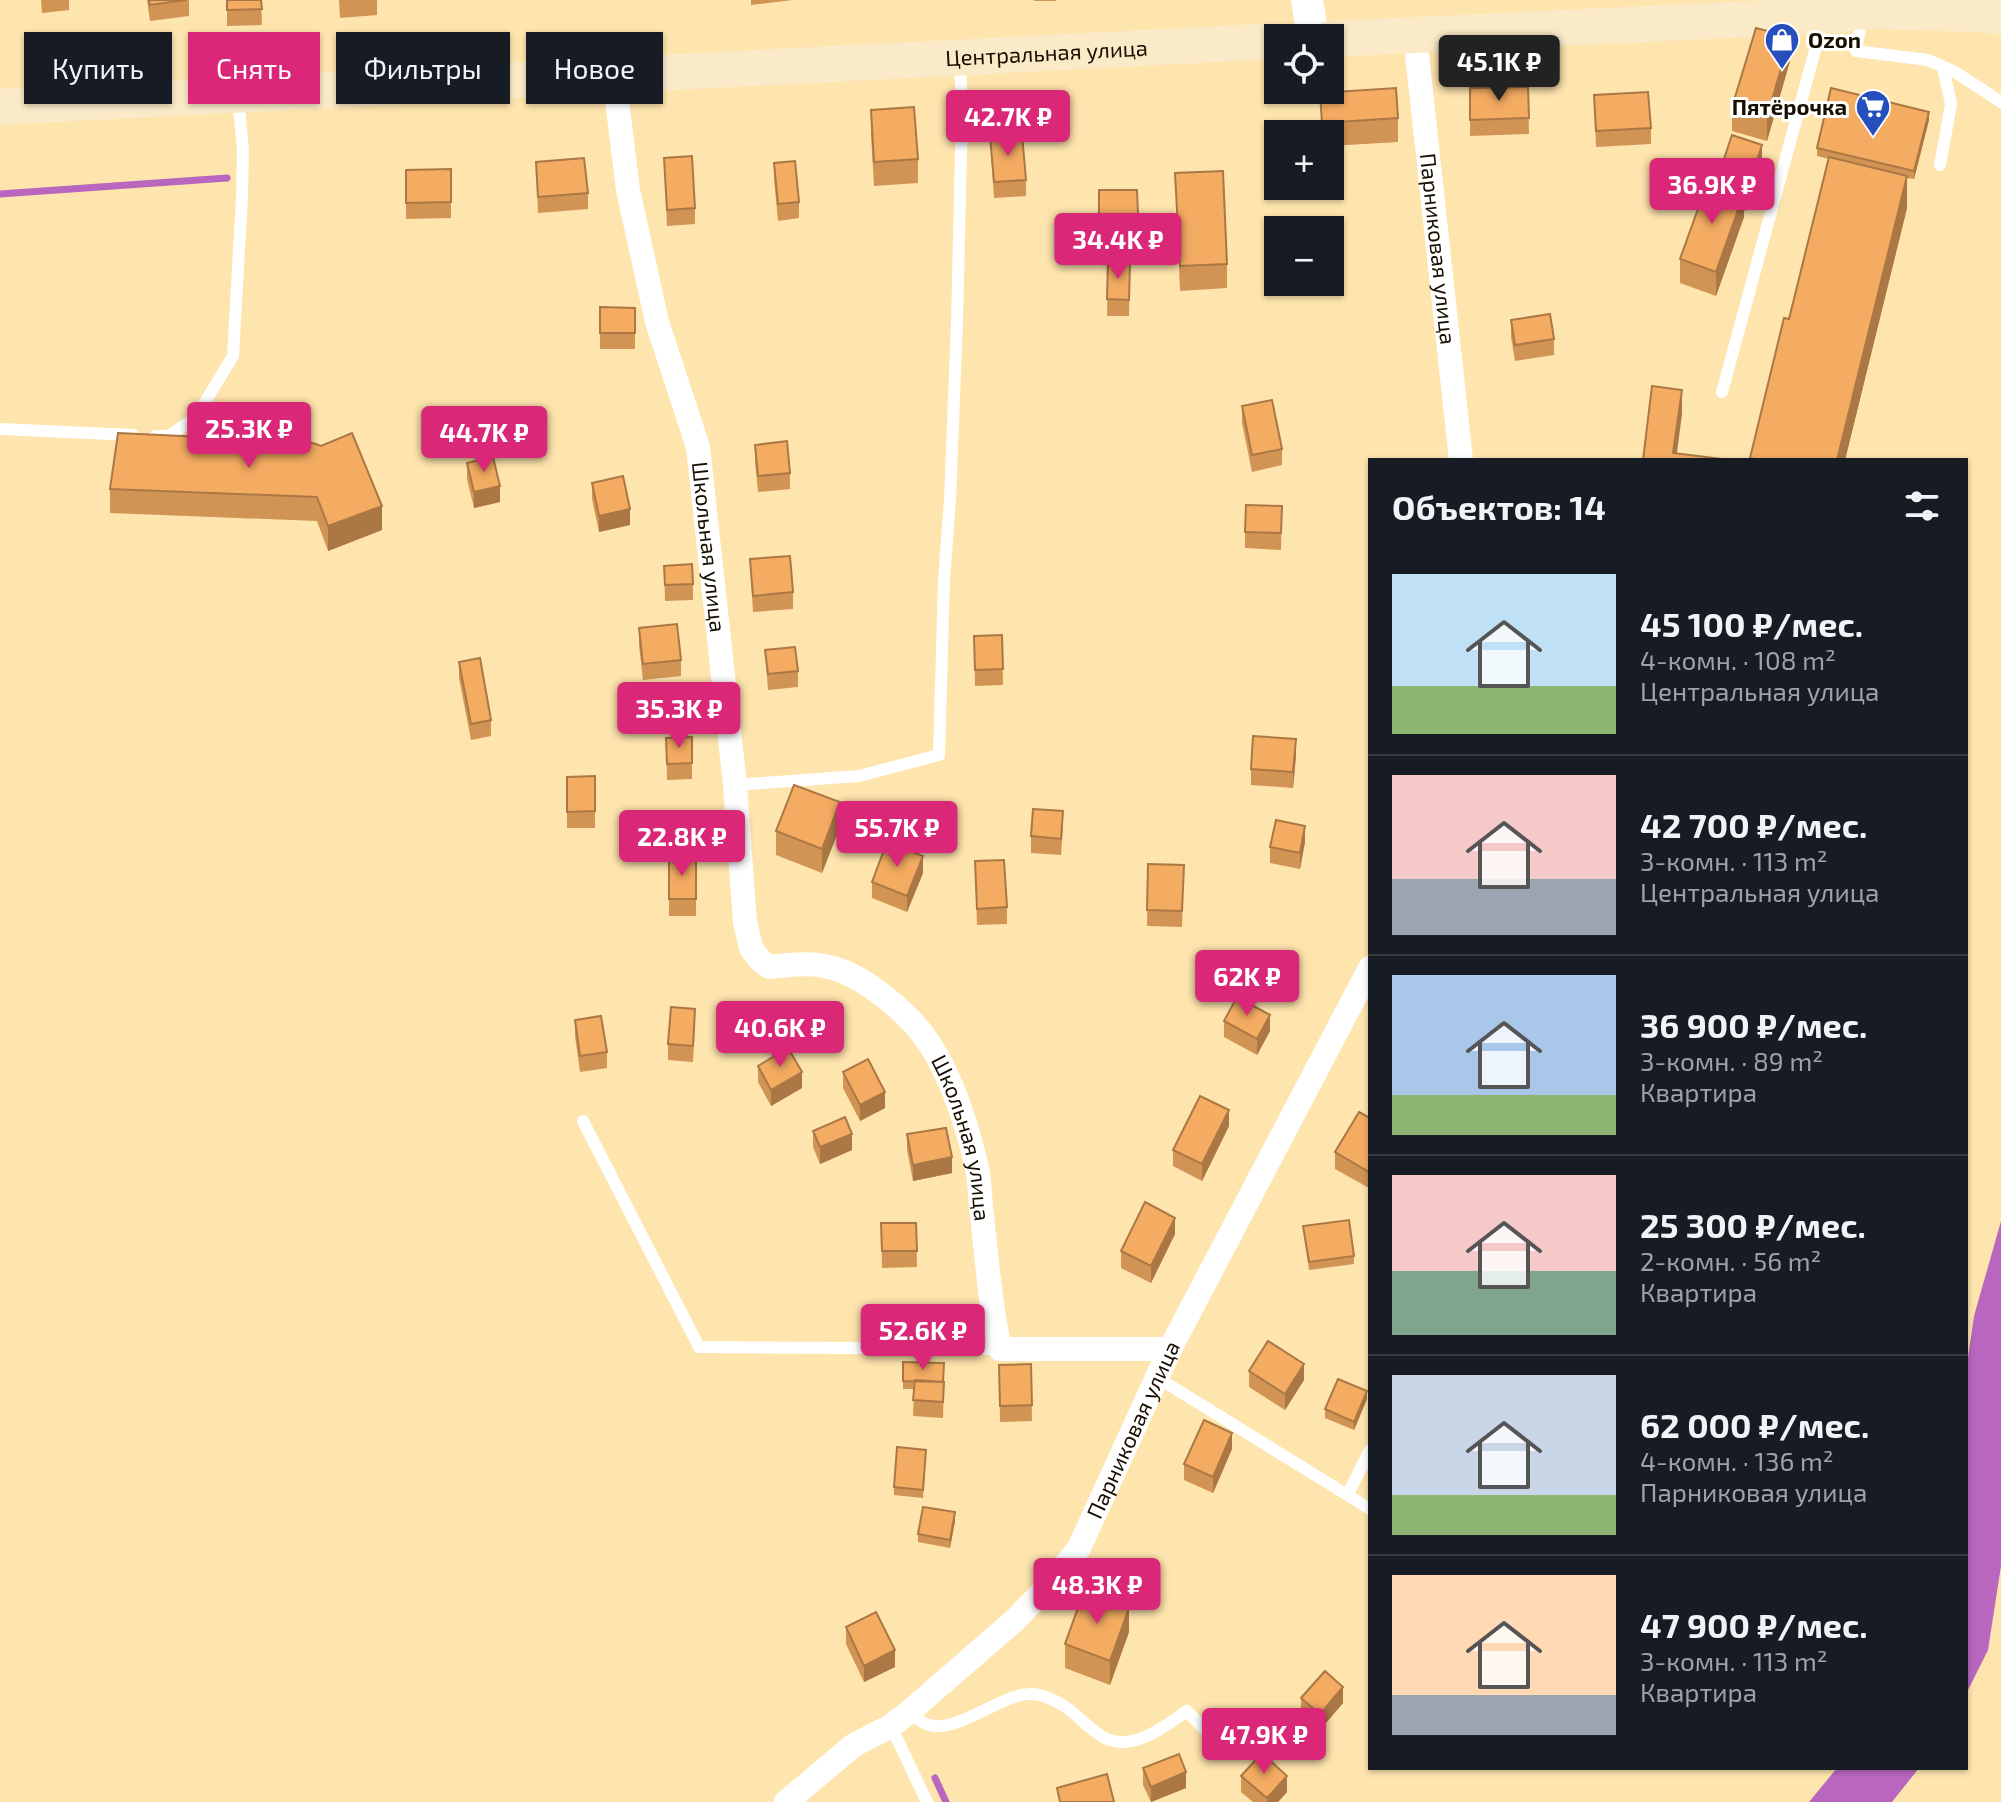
<!DOCTYPE html>
<html lang="ru">
<meta charset="utf-8">
<style>
body{margin:0;font-family:"Exo 2",sans-serif;background:#242831;color:#f1f3f6;height:100vh;display:flex;flex-direction:column;font-size:30px;white-space:nowrap}
*{box-sizing:border-box;margin:0}
p{font-size:26px;color:#9ea1a6}
.icon{flex:none;width:44px;height:44px;fill:none;stroke:currentColor;stroke-width:2;stroke-linecap:round;stroke-linejoin:round}
.map{position:relative;flex:1;overflow:hidden}
.drawer{position:absolute;left:1368px;top:458px;width:600px;height:1312px;display:flex;flex-direction:column;background:#171b24;border-radius:0px;box-shadow:0 2px 6px #0004}
.drawer>*{flex:none}
.top-card{position:absolute;left:24px;top:32px;width:760px;height:72px;display:flex;gap:16px}
.tools{position:absolute;left:1264px;top:24px;display:grid;gap:16px}
.tools a{display:grid;place-items:center;width:80px;height:80px;border-radius:0px;background:#171b24;box-shadow:0 2px 6px #0004;font-size:40px}
.price{position:absolute;translate:-50% -68px;padding:0 18px;border-radius:8px;background:#db2777;color:#fff;font-size:26px;line-height:52px;filter:drop-shadow(0 2px 4px #0008)}
.price::after{content:'';position:absolute;left:50%;top:48px;width:24px;height:18px;margin-left:-12px;background:inherit;clip-path:polygon(0 0,100% 0,50% 100%)}
.price.current{background:#222;color:#fff}
ul{padding:0;list-style:none}
li{display:flex;align-items:center;gap:24px;height:200px;padding:0 24px}
li+li{border-top:2px solid #363941}
li span{display:grid;place-items:center;flex:none;width:224px;height:160px;border-radius:0px;color:#555}
li>.icon{margin-inline-start:auto}
span .icon{width:96px;height:96px;fill:#fffc;stroke-width:1}
li b{font-size:34px}
h2{display:flex;justify-content:space-between;align-items:center;height:96px;padding:0 24px;font-size:34px}
.pill{padding:0 28px;border-radius:0px;background:#171b24;box-shadow:0 2px 6px #0004;font-size:28px;line-height:72px}
.pill.current{background:#db2777;color:#fff}
.map>svg:first-child{display:block}
</style>
<div class="map">
<svg width="2001" height="1802" viewBox="0 0 2001 1802">
<rect width="100%" height="100%" fill="#fee4ad"/>
<path fill="#b966bf" d="M2001 1221V1566L1988 1650 1966 1694V1371L1974 1316Z
M1837 1768H1919L1892 1802H1809Z"/>
<g fill="none" stroke-linecap="round" stroke-linejoin="round">
<path stroke="#b966bf" stroke-width="7" d="M0 194 227 178
M935 1778 946 1802"/>
<path stroke="#fff" stroke-width="12" d="M1862 16 1856 51 1928 60 1955 72 2001 102
M1940 165 1951 104 1943 67
M1722 392 1823 21
M0 429 133 435
M155 436H169L196 417 233 356 242 197 243 149 238 98
M735 785 859 776 939 755 944 580 950 500 957 321 962 109 960 62
M583 1121 699 1347 1000 1349
M1158 1378 1370 1509
M1348 1494 1370 1450
M909 1712C913 1715 919 1721 924 1723 952 1738 999 1695 1029 1694 1039 1693 1050 1698 1059 1703 1075 1711 1087 1728 1103 1737 1132 1753 1164 1727 1187 1711L1226 1752
M891 1726 927 1802"/>
<g stroke="#fff" stroke-width="24">
<path id="s1" d="M1415 36 1461 460"/>
<path id="s2" d="M614 76 628 190 657 322 698 447 735 785 745 922 751 948 759 959 769 967C789 965 809 962 829 967 864 975 910 1014 929 1043 952 1077 968 1128 977 1168 980 1183 980 1200 982 1216 987 1260 990 1305 1000 1349H1170"/>
<path id="s3" d="M786 1802 854 1745 891 1726 909 1712 1015 1620 1048 1586 1079 1548 1170 1349 1370 968"/>
</g>
<path stroke="#fff" stroke-width="32" d="M1307 0 1313 38"/>
<g stroke="#faeac7" stroke-width="36">
<path d="M1330 39 1835 15 1863 11 1981 14 2001 17"/>
<path id="s4" d="M0 107 1278 41"/>
</g>
</g>
<path fill="#d29454" d="M41 0H69V10L42 13Z
M147 0H189V16L150 21Z
M227 0H261L262 25 227 26Z
M339 0H377V15L340 18Z
M751 0H793L751 5Z
M1034 0H1056V1H1034Z
M1790 61 1767 141 1732 131V107Z
M1528 87 1529 134 1470 136V88Z
M1320 93 1398 118V142L1330 146V134H1322Z
M1594 95 1651 128V144L1596 147Z
M871 110 918 159V183L874 186 871 134Z
M1929 120 1914 179 1907 178V208L1845 460H1750L1789 319 1829 159 1817 156V148Z
M990 136 1026 180V196L994 198Z
M664 158 695 208V224L667 226Z
M1762 161 1745 211H1744V217L1716 296 1680 283V259L1716 183Z
M536 162 588 193V209L538 213Z
M774 163 799 202V218L778 221 774 179Z
M451 169V218L406 219V170Z
M1175 173 1227 264V288L1180 291Z
M1099 190 1138 214V230L1099 231Z
M1108 262 1130 263 1129 316H1107Z
M600 307 635 308V349H600Z
M1511 320 1554 339V355L1515 361 1511 337Z
M1242 406 1282 449V465L1252 472 1242 423Z
M310 442 382 530 328 551 317 521 110 513V489Z
M755 445 790 473V489L758 492 755 461Z
M467 463 500 502 474 508 467 479Z
M592 483 630 525 599 532 592 499Z
M1282 506 1281 550 1245 548V532Z
M750 559 793 592V609L753 612Z
M664 566 693 584V600L665 601Z
M639 628 681 660V676L643 680 639 645Z
M1002 635 1003 685 975 686 974 636Z
M765 650 798 671V687L768 690Z
M459 662 491 720V736L471 740 459 678Z
M692 737V779L667 780 666 738Z
M1296 756 1293 788 1251 785V769Z
M567 777 595 811V828H567Z
M840 827 822 873 776 855V831Z
M1063 827 1061 855 1031 853V836Z
M1305 842 1300 869 1270 863V847Z
M669 857H696V916H669Z
M975 861 1007 907V924L977 925Z
M1148 864 1184 865 1182 927 1147 926Z
M923 873 907 912 872 898V882Z
M575 1020 607 1052V1068L580 1072 575 1036Z
M1224 1021 1270 1031 1257 1055 1224 1037Z
M695 1025 693 1062 668 1060V1044Z
M758 1066 802 1088 771 1106 758 1082Z
M843 1072 885 1108 860 1121 843 1088Z
M1370 1118V1186L1369 1188 1335 1169V1152Z
M1229 1126 1202 1181 1173 1166V1150Z
M813 1131 852 1150 820 1164 813 1147Z
M907 1134 952 1173 913 1181 907 1150Z
M881 1223H916L917 1267 882 1268Z
M1303 1226 1354 1256V1264L1309 1270Z
M1175 1234 1151 1283 1121 1268V1251Z
M903 1362 944 1382 943 1418 913 1416 914 1389H903Z
M1031 1364 1032 1421 1000 1422 999 1365Z
M1249 1371 1304 1380 1285 1410 1249 1387Z
M1367 1399 1354 1430 1325 1418V1409Z
M1232 1449 1213 1493 1184 1480V1464Z
M926 1458 923 1498 894 1495V1487Z
M955 1521 950 1548 918 1542V1534Z
M846 1627 895 1667 864 1682 846 1644Z
M1129 1632 1110 1685 1065 1668V1644Z
M1301 1698 1343 1703 1320 1730 1301 1714Z
M1143 1768 1186 1788 1151 1802 1143 1785Z
M1241 1776 1287 1792 1278 1802H1253L1241 1792Z"/>
<path fill="#ab7845" d="M1790 37V61L1767 141V117Z
M1929 112V120L1914 179V171Z
M1762 145V161L1745 211V195Z
M1907 176V208L1845 460H1837Z
M1744 193V217L1716 296V272Z
M1682 390V414L1676 460 1673 453Z
M500 486V502L474 508V492Z
M382 506V530L328 551V526Z
M630 509V525L599 532V516Z
M1296 739V756L1293 788V772Z
M840 802V827L822 873V849Z
M1305 826V842L1300 869V853Z
M923 856V873L907 912V896Z
M1270 1015V1031L1257 1055V1039Z
M802 1072V1088L771 1106V1090Z
M885 1092V1108L860 1121V1105Z
M1229 1110V1126L1202 1181V1164Z
M852 1134V1150L820 1164V1147Z
M952 1157V1173L913 1181V1165Z
M1175 1218V1234L1151 1283V1266Z
M1304 1364V1380L1285 1410V1394Z
M1367 1391V1399L1354 1430V1422Z
M1232 1433V1449L1213 1493V1477Z
M955 1512V1521L950 1548V1540Z
M1129 1608V1632L1110 1685V1661Z
M895 1650V1667L864 1682V1666Z
M1343 1687V1703L1320 1730V1714Z
M1186 1772V1788L1151 1802V1787Z
M1287 1776V1792L1278 1802H1267V1798Z"/>
<path fill="#f4ac62" stroke="#ab7845" stroke-width="2" d="M149 0H186L150 5Z
M227 0H261L262 9 227 10Z
M1756 28 1790 37 1767 117 1732 107Z
M1528 87 1529 118 1470 120V88Z
M1396 88 1398 118 1322 123 1320 93Z
M1831 88 1929 112 1914 171 1817 148Z
M1648 92 1651 128 1596 131 1594 95Z
M914 107 918 159 874 162 871 110Z
M1022 134 1026 180 994 182 990 136Z
M1732 135 1762 145 1745 195H1743L1744 193 1716 183Z
M692 156 695 208 667 210 664 158Z
M1829 157 1907 176 1837 460H1760L1750 458 1784 318 1789 319Z
M584 158 588 193 538 197 536 162Z
M795 161 799 202 778 204 774 163Z
M451 169V202L406 203V170Z
M1223 171 1227 264 1180 266 1175 173Z
M1708 181 1744 193 1716 272 1680 259Z
M1099 190H1137L1138 214 1099 215Z
M1108 262 1130 263 1129 300 1107 299Z
M600 307 635 308V333H600Z
M1550 314 1554 339 1515 345 1511 320Z
M1652 386 1682 390 1673 453 1730 460H1643Z
M1272 400 1282 449 1252 455 1242 406Z
M118 433 310 442 321 446 352 433 382 506 328 526 317 497 110 489Z
M787 441 790 473 758 476 755 445Z
M493 457 500 486 474 492 467 463Z
M623 476 630 509 599 516 592 483Z
M1246 505 1282 506 1281 533 1245 532Z
M790 556 793 592 753 596 750 559Z
M692 564 693 584 665 585 664 566Z
M677 624 681 660 643 664 639 628Z
M1002 635 1003 669 975 670 974 636Z
M795 647 798 671 768 674 765 650Z
M480 658 491 720 471 724 459 662Z
M1253 736 1296 739 1293 772 1251 769Z
M692 737V763L667 764 666 738Z
M595 776V811L567 812V777Z
M794 785 840 802 822 849 776 831Z
M1033 809 1063 811 1061 839 1031 836Z
M1276 820 1305 826 1300 853 1270 847Z
M887 842 923 856 907 896 872 882Z
M669 857H696V899H669Z
M1004 860 1007 907 977 909 975 861Z
M1148 864 1184 865 1182 911 1147 910Z
M1237 997 1270 1015 1257 1039 1224 1021Z
M671 1007 695 1009 693 1046 668 1044Z
M601 1016 607 1052 580 1056 575 1020Z
M788 1048 802 1072 771 1090 758 1066Z
M868 1059 885 1092 860 1105 843 1072Z
M1200 1096 1229 1110 1202 1164 1173 1150Z
M1359 1112 1370 1118V1170L1369 1172 1335 1152Z
M845 1117 852 1134 820 1147 813 1131Z
M946 1128 952 1157 913 1165 907 1134Z
M1145 1202 1175 1218 1151 1266 1121 1251Z
M1349 1220 1354 1256 1309 1262 1303 1226Z
M881 1223H916L917 1251H882Z
M1268 1341 1304 1364 1285 1394 1249 1371Z
M903 1362 944 1363 943 1382 903 1381Z
M1031 1364 1032 1405 1000 1406 999 1365Z
M1338 1379 1367 1391 1354 1422 1325 1409Z
M915 1380 944 1382 943 1402 913 1400Z
M1204 1420 1232 1433 1213 1477 1184 1464Z
M897 1447 926 1450 923 1490 894 1487Z
M923 1507 955 1512 950 1540 918 1534Z
M1084 1591 1129 1608 1110 1661 1065 1644Z
M876 1612 895 1650 864 1666 846 1627Z
M1325 1671 1343 1687 1320 1714 1301 1698Z
M1262 1753 1287 1776 1267 1798 1241 1776Z
M1179 1754 1186 1772 1151 1787 1143 1768Z
M1107 1774 1114 1802H1060L1057 1788Z"/>
<defs>
<symbol id="shop-pin" viewBox="-11 -11 22 30"><path d="M0 17L-7.5 6A9.5 9.5 0 1 1 7.5 6Z" fill="#264fbe" stroke="#fff"/><path d="M-5-2.5h2.3a2.7 3.5 0 0 1 5.4 0H5L5.5 6h-11ZM-1.5-2.5h3a1.5 2.3 0 0 0-3 0Z" fill="#fff"/></symbol>
<symbol id="supermarket-pin" viewBox="-11 -11 22 30"><path d="M0 17L-7.5 6A9.5 9.5 0 1 1 7.5 6Z" fill="#264fbe" stroke="#fff"/><path d="M-6-5.5h2.5l.6 2H6L4.5 2H-2.5L-4.4-4H-6ZM-1.5 3.2a1.3 1.3 0 1 0 .1 0ZM3 3.2a1.3 1.3 0 1 0 .1 0Z" fill="#fff"/></symbol>
</defs>
<g fill-rule="evenodd">
<use href="#shop-pin" x="1762" y="20" width="40" height="54"/>
<use href="#supermarket-pin" x="1853" y="87" width="40" height="54"/>
</g>
<g text-anchor="middle" stroke-width="6" stroke-linejoin="round" paint-order="stroke">
<g font-size="22" font-weight="bold" fill="#180f00" stroke="#fff" text-anchor="start">
<text x="1808" y="48">Ozon</text>
<text x="1847" y="115" text-anchor="end">Пятёрочка</text>
</g>
<g font-size="22" fill="#180f00" stroke="#fff">
<text dy="8" stroke="none"><textPath href="#s4" startOffset="1048">Центральная улица</textPath></text>
<text dy="8" stroke="none"><textPath href="#s1" startOffset="214">Парниковая улица</textPath></text>
<text dy="8" stroke="none"><textPath href="#s2" startOffset="482">Школьная улица</textPath></text>
<text dy="8" stroke="none"><textPath href="#s2" startOffset="1202">Школьная улица</textPath></text>
<text dy="8" stroke="none"><textPath href="#s3" startOffset="520">Парниковая улица</textPath></text>
</g>
</g>
</svg>
<div class="tools">
<a><svg class="icon" aria-label="locate" viewBox="0 0 24 24"><circle cx="12" cy="12" r="6"/><path d="M12 2v4M12 18v4M2 12h4M18 12h4"/></svg></a>
<a>+</a>
<a>−</a>
</div>
<b class="price current" style="left:1499px;top:103px">45.1K ₽</b>
<b class="price" style="left:1008px;top:158px">42.7K ₽</b>
<b class="price" style="left:1712px;top:226px">36.9K ₽</b>
<b class="price" style="left:1118px;top:281px">34.4K ₽</b>
<b class="price" style="left:249px;top:470px">25.3K ₽</b>
<b class="price" style="left:484px;top:474px">44.7K ₽</b>
<b class="price" style="left:679px;top:750px">35.3K ₽</b>
<b class="price" style="left:897px;top:869px">55.7K ₽</b>
<b class="price" style="left:682px;top:878px">22.8K ₽</b>
<b class="price" style="left:1247px;top:1018px">62K ₽</b>
<b class="price" style="left:780px;top:1069px">40.6K ₽</b>
<b class="price" style="left:923px;top:1372px">52.6K ₽</b>
<b class="price" style="left:1097px;top:1626px">48.3K ₽</b>
<b class="price" style="left:1264px;top:1776px">47.9K ₽</b>
<div class="top-card">
<a class="pill">Купить</a>
<a class="pill current">Снять</a>
<a class="pill">Фильтры</a>
<a class="pill">Новое</a>
</div>
<section class="drawer">
<h2>Объектов: 14<svg class="icon" aria-label="filters" viewBox="0 0 24 24"><path d="M4 7h16M4 17h16"/><circle cx="9" cy="7" r="2"/><circle cx="15" cy="17" r="2"/></svg></h2>
<ul>
<li><span style="background:linear-gradient(#bfe0f5 70%,#8fb573 0)"><svg class="icon" aria-label="home" viewBox="0 0 24 24"><path d="M3 11l9-7 9 7M6 9v11h12V9"/></svg></span><div><b>45 100 ₽/мес.</b><p>4-комн. · 108 m²</p><p>Центральная улица</p></div></li>
<li><span style="background:linear-gradient(#f6c9c9 65%,#9aa5b1 0)"><svg class="icon" aria-label="home" viewBox="0 0 24 24"><path d="M3 11l9-7 9 7M6 9v11h12V9"/></svg></span><div><b>42 700 ₽/мес.</b><p>3-комн. · 113 m²</p><p>Центральная улица</p></div></li>
<li><span style="background:linear-gradient(#a9c7e8 75%,#8fb573 0)"><svg class="icon" aria-label="home" viewBox="0 0 24 24"><path d="M3 11l9-7 9 7M6 9v11h12V9"/></svg></span><div><b>36 900 ₽/мес.</b><p>3-комн. · 89 m²</p><p>Квартира</p></div></li>
<li><span style="background:linear-gradient(#f6c9c9 60%,#7fa58c 0)"><svg class="icon" aria-label="home" viewBox="0 0 24 24"><path d="M3 11l9-7 9 7M6 9v11h12V9"/></svg></span><div><b>25 300 ₽/мес.</b><p>2-комн. · 56 m²</p><p>Квартира</p></div></li>
<li><span style="background:linear-gradient(#c9d6e8 75%,#8fb573 0)"><svg class="icon" aria-label="home" viewBox="0 0 24 24"><path d="M3 11l9-7 9 7M6 9v11h12V9"/></svg></span><div><b>62 000 ₽/мес.</b><p>4-комн. · 136 m²</p><p>Парниковая улица</p></div></li>
<li><span style="background:linear-gradient(#ffd9b3 75%,#9aa5b1 0)"><svg class="icon" aria-label="home" viewBox="0 0 24 24"><path d="M3 11l9-7 9 7M6 9v11h12V9"/></svg></span><div><b>47 900 ₽/мес.</b><p>3-комн. · 113 m²</p><p>Квартира</p></div></li>
</ul>
</section>
</div>
